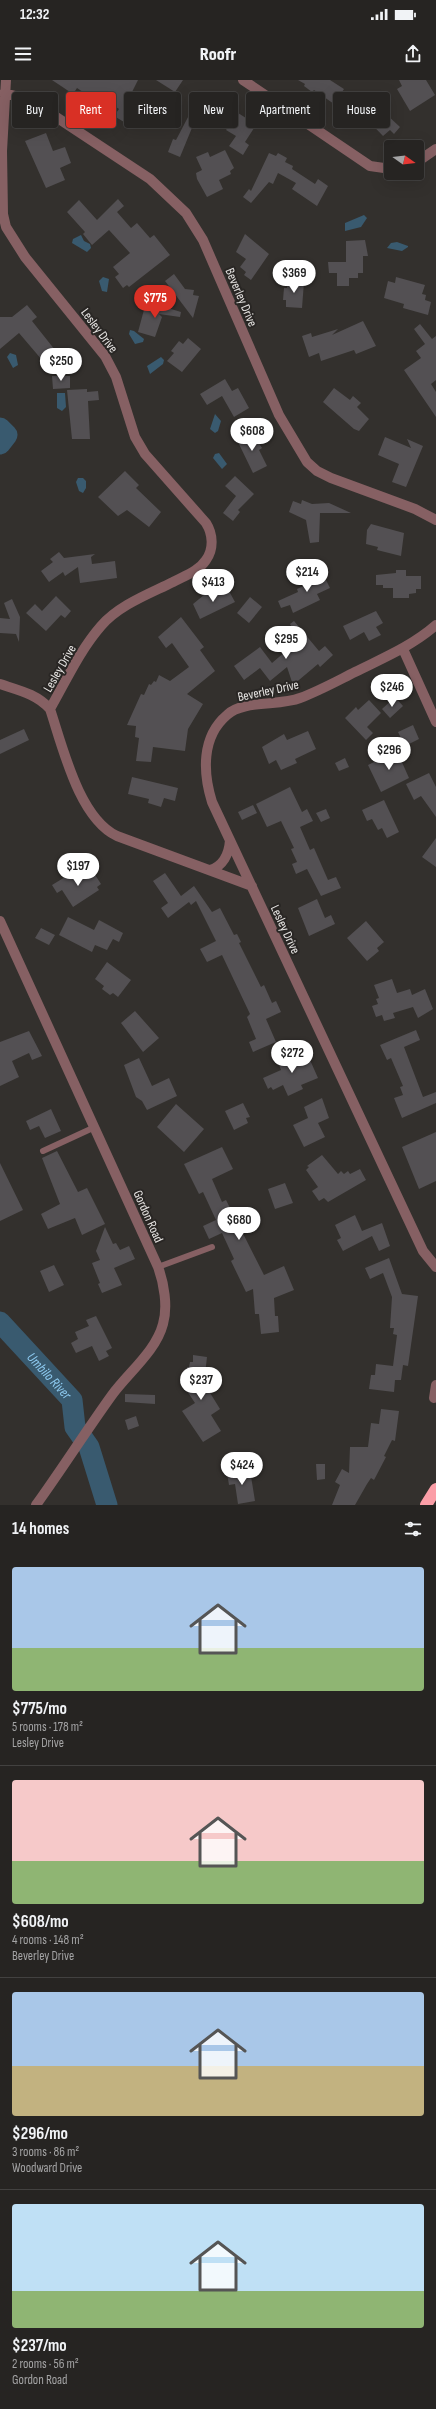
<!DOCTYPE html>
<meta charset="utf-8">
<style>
body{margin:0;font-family:"Sofia Sans Condensed",sans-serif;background:#32302f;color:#f1f3f6;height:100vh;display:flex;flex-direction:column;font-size:15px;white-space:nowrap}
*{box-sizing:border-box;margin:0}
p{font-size:13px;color:#a4a4a5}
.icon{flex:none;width:22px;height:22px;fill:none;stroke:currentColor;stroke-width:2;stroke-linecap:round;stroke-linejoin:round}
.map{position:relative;height:1425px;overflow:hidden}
.drawer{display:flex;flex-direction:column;background:#262422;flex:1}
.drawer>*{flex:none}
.hud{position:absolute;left:12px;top:12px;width:412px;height:36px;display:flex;gap:8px}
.needle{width:26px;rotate:104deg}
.buttons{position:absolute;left:384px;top:60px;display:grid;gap:8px}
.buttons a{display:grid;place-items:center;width:40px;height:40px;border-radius:4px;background:#262422;box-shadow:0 4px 16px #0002,0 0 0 1px #424140;font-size:20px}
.price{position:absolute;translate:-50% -34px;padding:0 9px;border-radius:14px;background:#fff;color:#222;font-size:13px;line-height:26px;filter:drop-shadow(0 1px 2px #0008)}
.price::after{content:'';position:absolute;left:50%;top:24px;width:12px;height:9px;margin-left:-6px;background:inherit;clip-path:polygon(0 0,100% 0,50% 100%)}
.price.current{background:#d93025;color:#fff}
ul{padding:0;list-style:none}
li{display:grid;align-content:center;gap:8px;height:212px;padding:0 12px}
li+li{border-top:1px solid #424140}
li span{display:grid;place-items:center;height:124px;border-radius:4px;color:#555}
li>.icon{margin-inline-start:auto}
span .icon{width:72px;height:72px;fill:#fffc;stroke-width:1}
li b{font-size:17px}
h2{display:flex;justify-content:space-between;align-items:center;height:48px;padding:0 12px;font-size:17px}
.pill{padding:0 14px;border-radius:4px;background:#262422;box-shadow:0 4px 16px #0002,0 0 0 1px #424140;font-size:14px;line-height:36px}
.pill.current{background:#d93025;color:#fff}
.status{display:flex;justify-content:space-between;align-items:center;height:28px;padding:0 20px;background:#262422;direction:ltr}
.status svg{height:11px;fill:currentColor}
header{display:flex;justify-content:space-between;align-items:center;height:52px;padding:0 12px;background:#262422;font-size:18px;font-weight:800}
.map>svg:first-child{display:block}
</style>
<div class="status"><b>12:32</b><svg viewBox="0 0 49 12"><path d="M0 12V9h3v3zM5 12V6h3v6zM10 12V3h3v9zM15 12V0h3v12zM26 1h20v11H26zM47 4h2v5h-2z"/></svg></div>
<header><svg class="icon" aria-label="menu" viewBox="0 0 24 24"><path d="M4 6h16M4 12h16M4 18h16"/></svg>Roofr<svg class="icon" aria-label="share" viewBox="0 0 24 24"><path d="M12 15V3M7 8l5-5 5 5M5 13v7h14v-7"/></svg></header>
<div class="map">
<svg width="436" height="1425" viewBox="0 0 436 1425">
<rect width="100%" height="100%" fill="#33302d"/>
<path fill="#395a6f" d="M364 135 367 138 361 147 345 151V143Z
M81 155 84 161 90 164 91 168 87 172 72 163 73 159Z
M397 162 408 166V167L402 171 387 168 391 163Z
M103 197 109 199 107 212 102 211 99 201Z
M130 250 134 251 144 259 143 262 135 264 129 254Z
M10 273 16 275 18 285 13 288 7 277Z
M161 277 164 280 163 284 150 294 147 286Z
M57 313H65L66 327 62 331 57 328Z
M215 334 221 341 218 351 215 353 210 349Z
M219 373 227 384 222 389 213 378 215 374Z
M78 398H83L86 401V408L83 413 79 411 76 402Z"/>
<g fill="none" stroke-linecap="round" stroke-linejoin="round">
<g stroke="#395a6f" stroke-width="21">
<path d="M0 348 7 355 0 364"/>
<path id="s1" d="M0 1242 72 1320 75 1347 89 1367 107 1425"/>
</g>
</g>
<path fill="#535053" d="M52 0H138L129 18 156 36 147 49 132 40 129 45 114 36 119 29 95 13 92 18 77 8 73 14Z
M156 0H183L175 12Z
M298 0H330L344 9 334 24 314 10 312 12 304 6 305 4Z
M399 0H426L435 15 410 31 397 9 402 6Z
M198 18 203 21 199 30 206 34 199 46 194 43 180 77 168 72 173 59 176 60Z
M223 18 232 25 230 28 246 38 248 35 258 42 245 62 249 65 243 75 229 66 236 56 226 50 229 46 212 35Z
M370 19 400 47 394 54 390 50 383 56 359 31Z
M46 53 53 71 65 67 71 83 60 88 65 100 46 108 25 61Z
M225 70 234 88 230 91 231 94 219 100 223 109 207 117 197 99 196 93 202 90 196 77 208 72 210 77Z
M269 73 276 76 278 73 287 78 285 82 293 86 292 89 315 104 318 99 328 106 317 126 292 109 296 103 278 93 273 104 269 102 251 123 243 117 249 109 251 111Z
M118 119 124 126 117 132 131 148 137 143 150 158 154 155 170 175 129 207 127 205 123 208 115 197 119 194 113 187 130 173 109 150 92 165 83 154 85 152 67 132 79 120 97 140Z
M245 154 269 174 251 200 244 195 246 192 240 187 246 179 236 172Z
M365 160 368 176H363V193H358V198H349V206H337V193H329L328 182H346V161Z
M174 194 185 209 194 210 193 215 199 216 193 238 165 201Z
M396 197 425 205 422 214 426 215 425 220 431 222 428 235 403 228 404 224 384 218 388 201 395 203Z
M288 201 304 202 302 228 286 227V220H283L284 208H287Z
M151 223 181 232 180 237 159 234 162 237 155 257 138 252 145 226 150 227Z
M27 225 37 237 32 241 55 270 42 280 19 253 0 269V237H12Z
M363 241 376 266 356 274 354 270 321 281 319 273 309 277 302 256 311 253 312 257 338 249 332 255Z
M420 244 432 259 436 256V300L431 304 436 312V337L404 290 421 278 416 271 425 264 414 249Z
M188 258 201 269 182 292 167 281 174 273 171 271 179 261 183 264Z
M52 296H70V308L53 309Z
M225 299 232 311 238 308 249 328 234 337 222 316 207 325 200 314Z
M334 308 350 320 353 316 361 323 357 327 369 339 359 351 354 349 323 322Z
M87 309V312L98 311 99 320 88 321 90 359H72L67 310Z
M252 353 262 368 259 370 267 386 253 393 237 360Z
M385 357 411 368 407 359 423 366 406 407 392 402 399 384 378 375Z
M125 391 139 405 136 408 161 432 149 447 127 430 118 436 98 417Z
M235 396 254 414 238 430 240 432 233 441 223 433 236 416 225 406Z
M302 420 312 424 329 423 351 433H320L319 462 310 463 306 440 289 432 293 421 301 424Z
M371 444 404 453 401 476 377 470 378 467 366 464 367 450Z
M59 472 64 478 95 474 91 477 92 484 115 481 117 498 80 503 78 487 65 496 63 492 49 502 41 491 53 482 50 479Z
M320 488 330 508 317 514 320 520 293 533 290 525 281 528 278 521 298 512 297 509 314 501 310 493Z
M396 490H406V496H421V509H416V513L409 514V518H393V508H383V505H376V495L396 493Z
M213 511 222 514 229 511 235 522 200 539 193 524 204 515Z
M56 516 71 531 65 538 61 535 46 551 26 533 35 524 42 531Z
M250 517 262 527 249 543 237 533Z
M12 519 20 537 19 562 16 554 0 553V538L10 539 4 523Z
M376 531 383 543 376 547 381 555 369 561 364 552 350 560 343 546Z
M181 537 204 567 200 570 215 591 187 614 203 624 188 649 185 671 153 667 151 682 136 681 139 658 135 657 136 646 127 645 141 614 144 615 149 604 151 605 154 601 156 602 159 595 170 601 189 587 172 563 166 568 158 557Z
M294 541 319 571 325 566 333 575 320 587 318 584 293 605 287 587 270 601 260 588 244 600 234 586 260 567 272 583 299 560 290 544Z
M395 617 403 626 390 638 382 629Z
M369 620 381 633 367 647 373 653 366 660 345 638 356 627 358 630Z
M413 645 419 659 405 666 398 652Z
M24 649 29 660 0 674V660Z
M308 651 316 669 295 679 297 683 281 690 276 680 269 684 262 667 284 654 287 660Z
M400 669 404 678 401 680 409 698 381 712 368 685Z
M345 678 349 687 339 691 335 683Z
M429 693 436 707V737L421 716 414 720 406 704Z
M132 697 178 708 175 721 164 718 161 727 148 723 149 719 128 714Z
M290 707 302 732 307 729 313 741 300 747 310 770 314 768 328 800 336 797 341 808 321 816 307 789 296 794 292 784 297 782 291 769 294 768 281 741 267 747 256 724Z
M384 720 399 752 387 758 382 748 378 750 372 739 367 741 362 730Z
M253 725 257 733 242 740 238 732Z
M326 729 330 738 321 742 316 733Z
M436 758V787L422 777Z
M92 790 101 804 97 807 99 810 73 827 62 810 57 813 52 805 70 794 75 801Z
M165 793 181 816 194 806 212 832 220 828 234 855 237 854 241 862 239 863 261 907 264 905 272 923 276 921 281 932 266 939 276 962 253 972 249 962 256 959 247 937 250 934 222 875 207 882 200 869 216 861 196 821 191 825 189 822 168 838 161 828 168 823 153 801Z
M317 819 325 838 331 835 335 844 309 856 298 828Z
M68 837 94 850 99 840 123 853 119 862 113 859 107 870 95 865 92 872 59 855Z
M366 841 384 862 377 868 379 871 367 881 347 858Z
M41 848 55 855 49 865 35 858Z
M107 882 131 900 118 917 113 913 110 915 102 909 104 906 95 899Z
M392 899 397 913 410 909 412 915 425 909 433 929 418 938 413 927 393 933 395 938 384 941 382 935 376 937 372 926 378 924 376 919 379 918 374 905Z
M135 931 159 958 143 972 121 943Z
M416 950 420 960 404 967 423 1017 436 1012V1023L402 1038 394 1018 403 1015 400 1007 403 1006 391 978 387 980 380 965Z
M29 951 42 976 32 980 29 973 12 981 19 997 0 1006V962Z
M306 971 318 998 301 1005 303 1009 288 1016 283 1005 273 1010 271 1007 268 1009 263 998 281 990 278 982Z
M139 978 152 1006 169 998 177 1016 147 1030 142 1021 136 1017 124 985Z
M322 1018 329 1038 318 1043 325 1057 304 1067 293 1045 308 1038 304 1027Z
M243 1023 250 1037 246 1038 248 1043 234 1050 225 1031Z
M176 1024 204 1049 184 1072 157 1047Z
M51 1029 61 1051 45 1058 39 1046 30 1050 26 1041Z
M436 1052V1101L419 1109 402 1067Z
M222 1067 233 1089 212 1099 222 1122 226 1120 264 1195 284 1186 294 1210 274 1218 275 1236H278L279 1252 261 1254 259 1234H255L253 1209 246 1212 231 1181 234 1179 222 1153 209 1159 203 1146 216 1140 203 1112 199 1114 184 1084Z
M57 1071 78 1112 87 1108 105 1144 82 1155 75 1138 48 1149 41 1134 60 1124 42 1078Z
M322 1075 338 1094 341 1091 344 1094 348 1091 350 1094 360 1089 366 1100 328 1122 324 1118 319 1121 312 1111 318 1107 306 1090 309 1087 307 1086Z
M0 1083 23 1130 0 1141Z
M285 1103 293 1123 275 1129 268 1109Z
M355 1135 362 1151 382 1143 390 1166 379 1171 372 1156 343 1171 337 1160 341 1158 335 1145Z
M105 1147 113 1164 116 1163 120 1170 129 1166 135 1179 114 1188 122 1205 102 1213 98 1204 100 1203 92 1183 100 1180 96 1171Z
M389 1178 402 1214 418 1216 408 1286 403 1285 401 1300H395L394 1312 369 1309 371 1295H375L376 1284 393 1286 397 1255 393 1254 394 1248H390L392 1217 383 1193 370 1199 365 1188Z
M54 1185 64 1205 49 1212 40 1191Z
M96 1236 112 1268 106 1271 109 1276 99 1281 92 1266 76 1273 71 1263 78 1259 75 1252 89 1246 86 1240Z
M193 1275 207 1277 204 1303 220 1329 211 1335 221 1351 203 1362 182 1331 195 1323 187 1311 188 1297H186L187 1287H189L190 1282H193Z
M125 1314 155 1315V1324L125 1322Z
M381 1329 399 1331 395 1361 392 1360 384 1376 386 1377 374 1400 371 1398 367 1404 355 1425H332L340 1405 335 1402 342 1389 349 1393 350 1367H368L371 1343 379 1344Z
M136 1336 139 1346 128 1350 125 1340Z
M316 1384H325V1399L317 1400Z
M250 1390 255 1421 238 1424 235 1404 229 1405 227 1393Z"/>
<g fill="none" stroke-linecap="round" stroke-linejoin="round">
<path stroke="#866063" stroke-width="6" d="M43 1071 95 1047
M158 1187 212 1167"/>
<path stroke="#866063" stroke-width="10" d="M6 0 2 71 3 134 6 147 25 177 105 276 116 297 135 357 145 374 206 443C213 454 214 469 206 480 199 491 184 496 173 502 149 514 119 525 101 546 80 570 66 601 50 629 63 668 79 738 117 756L252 806
M243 0 370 86 391 89
M4 13 27 19 38 25 150 99 186 133 203 160 279 335 307 382 317 391 331 398 415 429 436 440
M417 82 436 69
M436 545C412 566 383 578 355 592 337 601 319 611 300 618 280 626 242 620 227 635 201 657 203 693 212 722L423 1171 436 1187
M403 569 436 642
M0 604C18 610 37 614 50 629
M210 790C223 786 229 774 230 760
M0 841 158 1187C164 1203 168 1227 163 1244 156 1271 129 1292 112 1315 86 1351 62 1389 36 1425
M434 1318 436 1305"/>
<path stroke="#fb9ea7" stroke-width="12" d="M426 1425 436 1409"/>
</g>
<g text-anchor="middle" stroke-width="4" stroke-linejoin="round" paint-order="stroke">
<g font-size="13" fill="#e8e6e4" stroke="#292624">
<text transform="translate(242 217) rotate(67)" y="5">Beverley Drive</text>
<text transform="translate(100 250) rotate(53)" y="5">Lesley Drive</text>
<text transform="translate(59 588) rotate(-60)" y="5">Lesley Drive</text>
<text transform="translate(268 610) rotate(-12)" y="5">Beverley Drive</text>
<text transform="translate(286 849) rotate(65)" y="5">Lesley Drive</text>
<text transform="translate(149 1136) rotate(66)" y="5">Gordon Road</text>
</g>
<g font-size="14" font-style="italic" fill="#8dc9ef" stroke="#292624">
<text dy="5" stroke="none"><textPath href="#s1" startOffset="73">Umbilo River</textPath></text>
</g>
</g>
</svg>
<div class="buttons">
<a><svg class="needle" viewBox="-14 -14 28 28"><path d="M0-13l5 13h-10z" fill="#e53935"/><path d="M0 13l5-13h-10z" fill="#a4a4a5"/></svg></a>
</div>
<b class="price" style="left:294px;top:214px">$369</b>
<b class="price current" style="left:155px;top:239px">$775</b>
<b class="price" style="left:61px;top:302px">$250</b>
<b class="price" style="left:252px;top:372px">$608</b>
<b class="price" style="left:307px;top:513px">$214</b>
<b class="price" style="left:213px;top:523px">$413</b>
<b class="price" style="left:286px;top:580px">$295</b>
<b class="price" style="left:392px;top:628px">$246</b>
<b class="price" style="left:389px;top:691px">$296</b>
<b class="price" style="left:78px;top:807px">$197</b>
<b class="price" style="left:292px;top:994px">$272</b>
<b class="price" style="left:239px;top:1161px">$680</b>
<b class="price" style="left:201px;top:1321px">$237</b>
<b class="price" style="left:242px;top:1406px">$424</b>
<div class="hud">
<a class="pill">Buy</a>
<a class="pill current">Rent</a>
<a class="pill">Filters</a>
<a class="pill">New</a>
<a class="pill">Apartment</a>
<a class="pill">House</a>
</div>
</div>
<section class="drawer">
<h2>14 homes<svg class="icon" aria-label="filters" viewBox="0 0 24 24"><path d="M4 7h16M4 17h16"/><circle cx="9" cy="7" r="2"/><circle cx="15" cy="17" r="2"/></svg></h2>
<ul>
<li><span style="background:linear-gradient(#a9c7e8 65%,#8fb573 0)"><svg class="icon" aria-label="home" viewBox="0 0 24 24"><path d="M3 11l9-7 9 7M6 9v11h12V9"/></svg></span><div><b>$775/mo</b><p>5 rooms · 178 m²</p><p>Lesley Drive</p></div></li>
<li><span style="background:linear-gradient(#f6c9c9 65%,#8fb573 0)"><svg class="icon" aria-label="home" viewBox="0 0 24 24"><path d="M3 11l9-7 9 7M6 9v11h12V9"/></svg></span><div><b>$608/mo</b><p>4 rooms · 148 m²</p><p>Beverley Drive</p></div></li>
<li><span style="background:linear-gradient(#a9c7e8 60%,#c2b280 0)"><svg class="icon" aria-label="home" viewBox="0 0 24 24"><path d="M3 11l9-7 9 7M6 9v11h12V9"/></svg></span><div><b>$296/mo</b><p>3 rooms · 86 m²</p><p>Woodward Drive</p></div></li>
<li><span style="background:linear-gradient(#bfe0f5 70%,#8fb573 0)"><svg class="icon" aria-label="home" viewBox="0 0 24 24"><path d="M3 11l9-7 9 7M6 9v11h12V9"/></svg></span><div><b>$237/mo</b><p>2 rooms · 56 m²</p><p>Gordon Road</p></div></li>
</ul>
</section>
